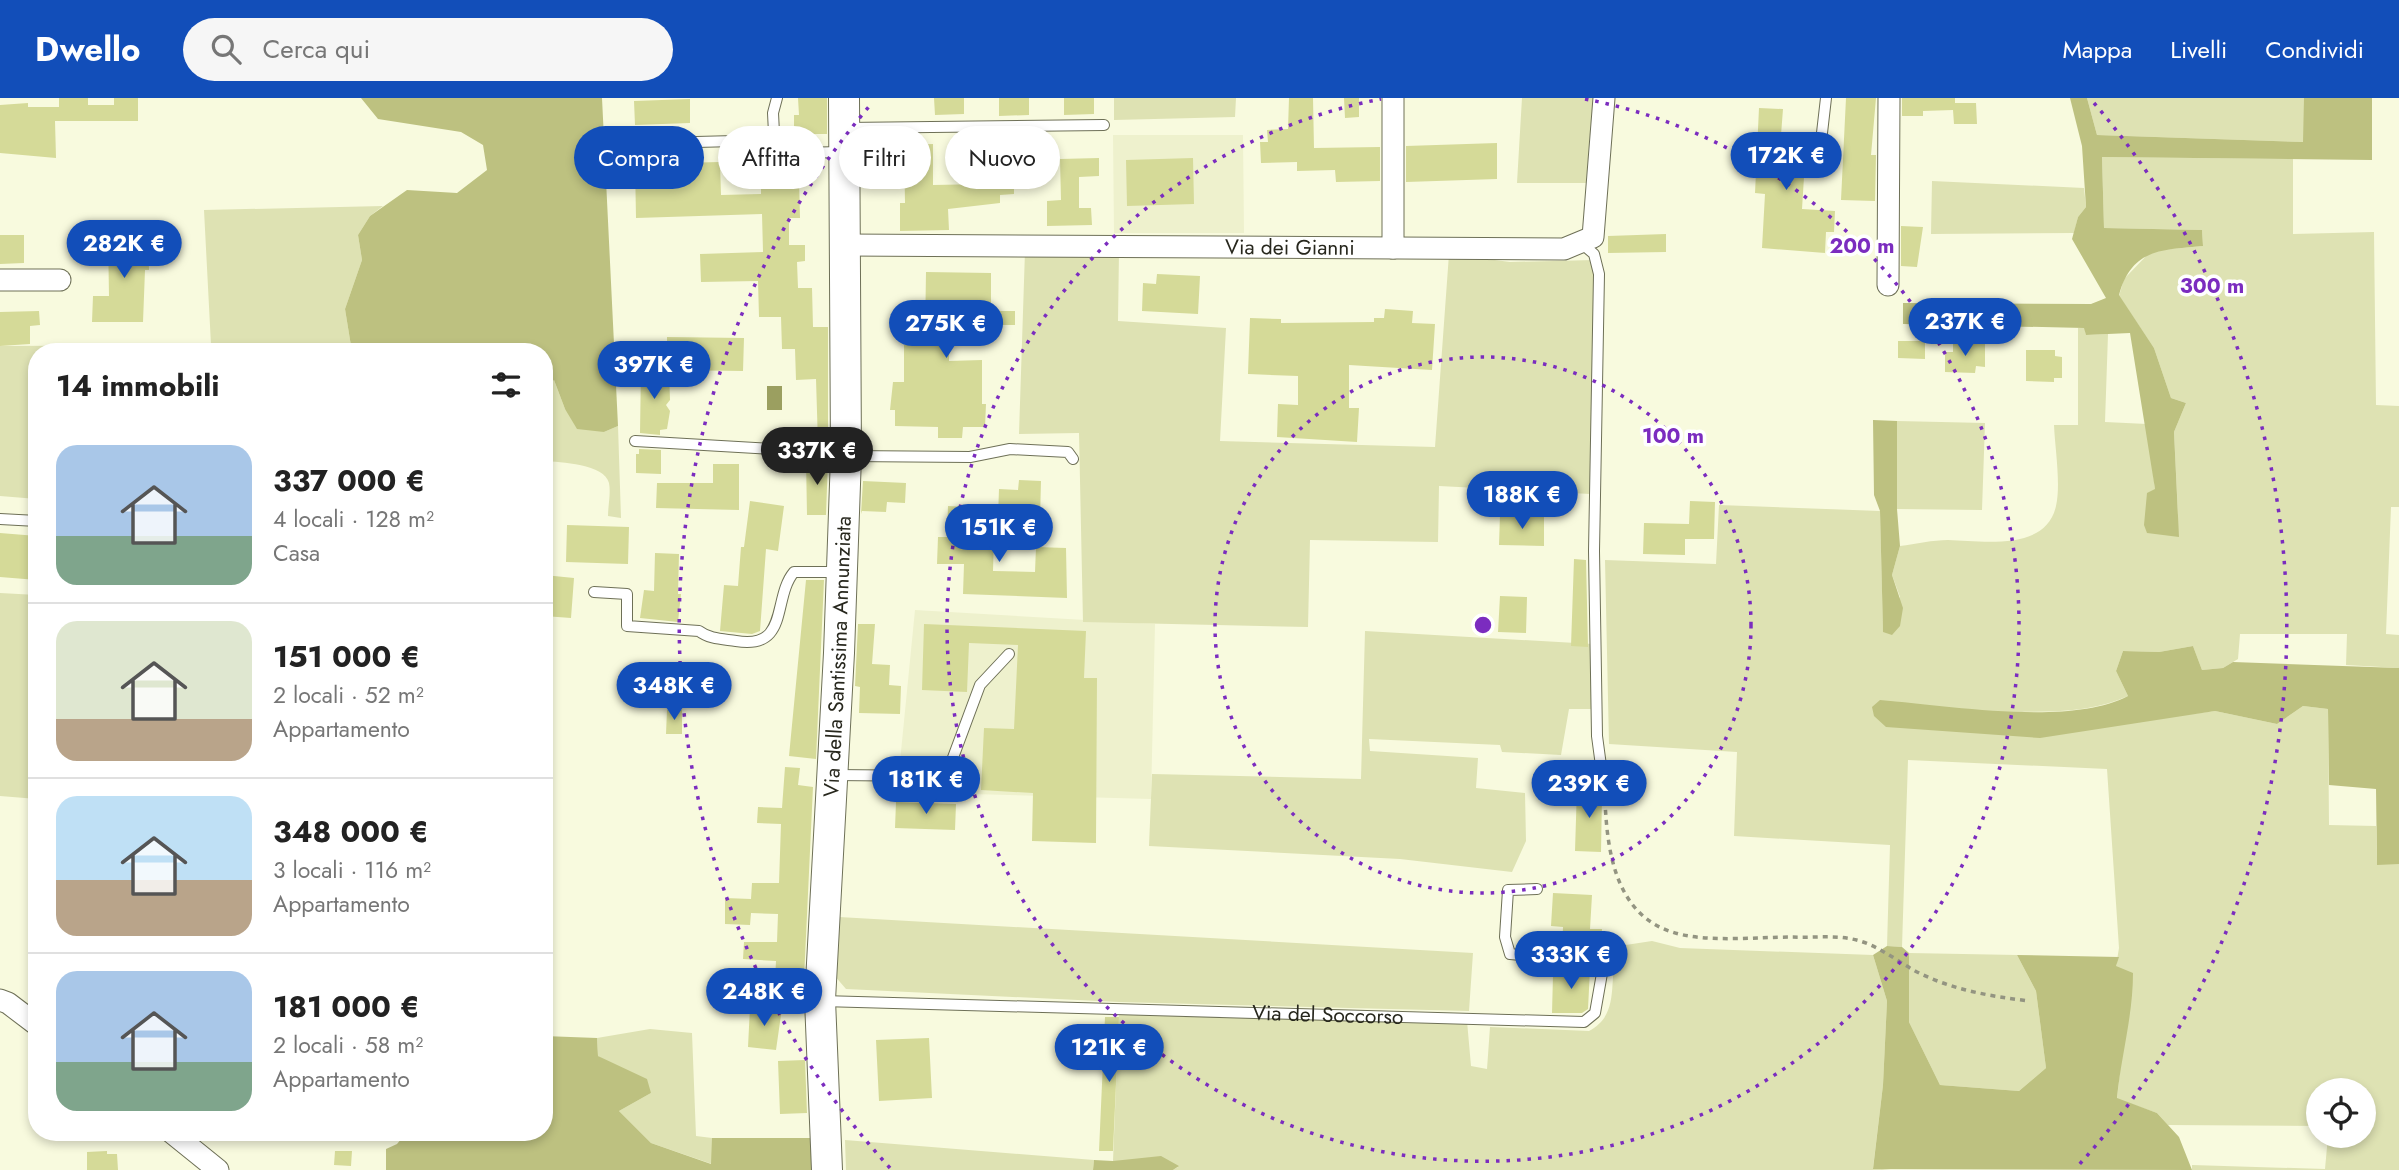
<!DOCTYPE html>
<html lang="it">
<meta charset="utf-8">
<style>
body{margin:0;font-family:Jost,sans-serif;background:#f6f6f6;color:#222;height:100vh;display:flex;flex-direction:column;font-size:26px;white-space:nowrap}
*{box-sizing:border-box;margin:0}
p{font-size:23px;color:#767676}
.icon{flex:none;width:38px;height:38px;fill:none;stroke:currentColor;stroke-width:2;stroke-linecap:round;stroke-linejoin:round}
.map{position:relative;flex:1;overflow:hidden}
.drawer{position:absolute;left:28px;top:245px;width:525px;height:798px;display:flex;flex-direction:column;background:#fff;border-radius:28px;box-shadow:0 4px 10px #0003}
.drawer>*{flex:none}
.top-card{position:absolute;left:574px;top:28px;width:665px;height:63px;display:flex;gap:14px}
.tools{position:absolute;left:2306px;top:980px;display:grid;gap:14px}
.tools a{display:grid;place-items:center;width:70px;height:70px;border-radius:50%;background:#fff;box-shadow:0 4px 10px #0003;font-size:35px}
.price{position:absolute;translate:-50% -60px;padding:0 16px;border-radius:24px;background:#124eb9;color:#fff;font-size:23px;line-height:46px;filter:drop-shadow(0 2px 4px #0008)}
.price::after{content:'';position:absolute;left:50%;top:42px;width:21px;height:16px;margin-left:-10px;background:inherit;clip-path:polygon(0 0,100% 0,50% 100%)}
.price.on{background:#222;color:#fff}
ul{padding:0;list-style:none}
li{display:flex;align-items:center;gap:21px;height:175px;padding:0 28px}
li+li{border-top:2px solid #e0e0e0}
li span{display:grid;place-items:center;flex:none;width:196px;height:140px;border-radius:21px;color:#555}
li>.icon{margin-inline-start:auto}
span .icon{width:84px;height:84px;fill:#fffc;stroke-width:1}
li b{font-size:30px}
h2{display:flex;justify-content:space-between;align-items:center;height:84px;padding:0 28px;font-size:30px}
.tag{padding:0 24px;border-radius:32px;background:#fff;box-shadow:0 4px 10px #0003;font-size:24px;line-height:63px}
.tag.on{background:#124eb9;color:#fff}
header{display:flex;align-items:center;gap:42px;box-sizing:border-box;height:98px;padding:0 35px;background:#124eb9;color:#fff}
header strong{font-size:33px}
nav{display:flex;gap:38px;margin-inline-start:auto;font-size:24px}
.search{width:490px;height:63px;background:#f6f6f6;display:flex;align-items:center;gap:18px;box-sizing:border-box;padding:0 24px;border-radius:38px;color:#767676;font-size:26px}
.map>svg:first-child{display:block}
</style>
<header>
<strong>Dwello</strong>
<div class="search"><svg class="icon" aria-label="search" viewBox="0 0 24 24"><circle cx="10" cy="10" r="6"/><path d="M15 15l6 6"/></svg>Cerca qui</div>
<nav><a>Mappa</a><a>Livelli</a><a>Condividi</a></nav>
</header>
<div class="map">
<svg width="2399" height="1072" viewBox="0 0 2399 1072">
<rect width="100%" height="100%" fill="#f8fade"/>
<path fill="#eef1cd" d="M1113 37H1243L1244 135H1114Z
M915 512 1155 526 1151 701 897 694Z"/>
<path fill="#dee2b3" d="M1114 0H1236L1235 19 1114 22Z
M1522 0H1593L1586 85H1517Z
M2087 0H2304V44L2097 37Z
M2102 59 2293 61V136L2374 134 2376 307 2399 308V409H2391L2386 536 2399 537V570L2346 567 2347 536H2240L2238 561 2223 570 2202 572 2193 548 2159 554 2123 553 2116 573 2128 598C2065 628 1950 607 1880 602L2135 623 2215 613 2277 626 2303 608 2328 611 2329 727 2376 728 2377 766H2399V1072H2192V1067L2325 1071 2328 1038H2364V992H2319V1028L2168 1027 2157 1015 2117 1001 2122 952 2126 938 2116 868 2119 850 2107 671 1908 662 1902 849 1887 848 1890 747 1734 738 1737 654 1609 646 1605 462 1716 466 1719 407 1880 413 1883 533 1900 499 1892 477 1900 448C1916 446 1933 442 1948 442 1982 443 2046 454 2056 408 2061 386 2055 350 2054 327H2078V230H2085L2086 237 2108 236 2105 324 2147 326 2155 391 2178 417 2174 334 2186 305 2171 300 2154 250 2119 198 2124 181 2151 153 2203 148 2202 132 2104 130Z
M1932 83 2084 90 2086 109 2078 119 2074 135 1931 136Z
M383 108 370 118 358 137 362 162 345 211 352 254H37V401L0 398V248L211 247 204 112Z
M1025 153 1119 154 1118 223 1226 230 1220 343 1435 349 1449 156 1510 164 1594 162 1590 396 1439 388 1438 444 1310 442 1308 529 1083 524 1079 335 1019 336Z
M554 282 565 311 604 334 618 328 621 420 608 418C608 408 611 395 609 385 605 366 560 364 544 363V293Z
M1897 323 1985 325 1982 412 1897 411Z
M0 495 37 497V701L0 698Z
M1365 533 1593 546 1594 611H1569L1561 657 1502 654 1500 647 1369 641 1370 653 1478 660 1476 690 1525 695 1526 743 1512 774 1400 761 1149 748 1152 676 1361 681Z
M839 819 1473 855 1469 913 1119 904 846 891 834 877Z
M1652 843 1680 850 1873 857 1887 903 1883 987 1873 1070 1891 1072H1173L1178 1069 1113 1063 1119 913 1467 923 1471 968 1487 971 1490 929 1589 933C1623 915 1606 879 1619 848Z
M1909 855 2017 857 2036 893 2046 970 2019 993 1940 987 1909 924Z
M650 931 692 935 696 1038 712 1040V1066L651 1045 619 1013 651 995 598 958 597 940Z
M845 1042 1094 1062 1093 1072H846Z"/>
<path fill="#bdc180" d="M361 0H602L618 328 604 334 577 331 565 311 554 282 544 293V254H352L345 211 362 162 358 137 370 118 407 92 457 95 487 72 483 47 461 34 378 21Z
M2070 0H2087L2097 37 2303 44 2304 0H2372V62L2102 59 2104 130 2202 132 2203 148C2162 152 2132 150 2119 197L2154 250 2171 300 2186 305 2174 334 2179 439 2147 435 2144 427 2147 395 2155 391 2130 235 2086 237 2084 230 1903 226V205L2091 206 2106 200 2072 141 2078 119 2086 109 2082 48Z
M1873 322 1897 323V411L1900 448 1892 477 1903 510 1900 528 1892 537 1883 534 1880 413 1874 397Z
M2193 548 2202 572 2223 570 2233 564 2399 570V766L2377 767 2376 691 2329 687 2328 611 2303 608 2277 626 2215 613 2040 640 1886 629 1874 618 1872 609 1880 602C1947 607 2069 629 2128 598L2116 573 2123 553 2159 554Z
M1887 848 1902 849 1909 855V924L1940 987 2019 993 2046 970 2036 893 2017 857 2119 859 2116 868 2133 875C2133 918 2121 958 2117 1000L2157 1015 2179 1039 2192 1072 1873 1071 1883 987 1887 903 1873 857Z
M544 938 597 940 598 958 647 981 651 995 619 1013 651 1045 711 1066 712 1040H816V1072H386V1051L397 1046 407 1034H544Z
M1161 1058 1179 1068 1173 1072H1093L1094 1062 1113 1063Z"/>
<path fill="#9b9f60" d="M767 288H782V312H767Z"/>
<path fill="#d5da98" d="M59 0H88V7H114V0H138V23H55L56 60 0 55V7L28 5V9H59Z
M798 0H827V36H794V17H799Z
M934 0H964V16L935 17Z
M999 0H1029V17L999 18Z
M1064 0H1094V16L1064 17Z
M1289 0H1313L1314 50 1380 49V83L1336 84 1335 72 1297 73V64L1261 65 1260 44H1268L1267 32 1288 31Z
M1344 0H1359V19L1345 20Z
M1846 0H1876L1871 57H1876L1875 103 1841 102Z
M1902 0H1955V5H1976L1977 26H1954L1953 12 1923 13V18H1902Z
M690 1V25L635 27 634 3Z
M1759 10 1783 11 1781 37 1799 38 1797 79H1804L1802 111 1835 113 1834 134H1826L1825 155 1762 150 1765 96 1755 95Z
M1497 45V81L1406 84V48Z
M933 46V87L984 86V76L1014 75V96L1000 97V105L948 111 949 132 900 133V105H905L904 47Z
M1099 60V78L1079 79V110H1091L1092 127 1047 128V103L1061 102 1060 61Z
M1193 60 1194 106 1127 108 1126 62Z
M720 64 721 97 761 96V81H799L800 120H789V147H805V163L797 164 798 190H812L813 229H828V346H818L816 281 796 282 795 251H782L781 219H759L758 183 701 184 700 156 763 154 762 116 636 120 635 66Z
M1901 128 1923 129 1917 169 1901 168Z
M108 136 148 137 149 172H145L143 224H92L93 198H109Z
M1666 136V154L1608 155V138Z
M0 137H24V165L0 166Z
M926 174 991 175V213H1015V227H981V213H949V263L982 262V306H986L985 329H963L962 340H938V329L895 328V312H890L893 284H904V247H922V237H925Z
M1157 176 1200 178 1198 216 1142 213 1143 185 1156 186Z
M1385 211 1413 213 1412 225 1435 226 1432 272 1349 267V310H1359L1357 344 1277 339 1278 306 1298 307V278L1248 276 1250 220 1281 221V225L1374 224V220H1384Z
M39 213 40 227 30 228V246L0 248V214Z
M667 239 744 240 743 273 667 272Z
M1898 243H1925V261L1898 260Z
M1953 244 1985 245V269L1976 268 1975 275 1945 274V254H1953Z
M2026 252H2055V258L2062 259V280H2054V284L2026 283Z
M641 271 669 272 670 302 666 307 670 313 667 331 660 332V337L640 335Z
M639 351 661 352V376L636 375V356H639Z
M806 361 828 362 826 417H807Z
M713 366H739V412L656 410 657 385H713Z
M1019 382 1041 383 1040 421 998 419 999 391 1018 392Z
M863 383 906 385 905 405 887 404 886 414 862 413 861 416Z
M750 403 784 408 778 453 766 451 760 533 752 536 720 533 724 487 738 488 741 449H744Z
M1690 403 1715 404 1714 441H1685V457L1643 456 1644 425 1689 426Z
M948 408 967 409 966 438 994 439 993 473 1035 474 1036 449 1066 450 1067 500 963 496 964 466H937L938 439H947Z
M1500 417 1544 418V448L1499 447Z
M567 427 629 429 628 466 566 464Z
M0 435 37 438V482L0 479Z
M655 455 679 456 678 496H681L678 524 640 520 644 492 654 493Z
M1574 461 1586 462 1588 549 1571 548Z
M544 477 574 480 571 520 544 518Z
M806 482H824L816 661 789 658Z
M1500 498 1527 499 1526 535 1498 534Z
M858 526H875L872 566 890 567 889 587 901 588 900 616 859 615 860 589 855 588Z
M924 526 1086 533 1084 580H1097L1096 745 1032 743 1033 695 981 692 984 630 1014 631 1018 547 969 545 967 594 922 592Z
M667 612H682V636H666Z
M785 669 800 670 798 687 813 689 803 902 774 901 776 863 743 861 744 844H777L778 816 751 815 750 827 725 826V800L751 801 752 785H779L781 726 757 725 758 709 782 710Z
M1577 689 1596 690 1602 698 1601 754 1575 753Z
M896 704 956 706 955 732 895 730Z
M1553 795 1592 797 1590 831H1602L1601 856 1562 852 1563 829 1551 828Z
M1561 868 1590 871 1588 911 1582 915H1552L1553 877H1560Z
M721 875 737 876 736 899 720 898Z
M750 909 782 910 776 952 748 949Z
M1105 919H1119L1113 1053H1099Z
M929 940 932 1000 879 1003 876 942Z
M805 962 807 1015 780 1016 778 963Z
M107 1053V1056H117L118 1072H87V1054Z
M335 1053H352L351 1068 334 1067Z"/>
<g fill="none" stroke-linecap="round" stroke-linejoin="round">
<defs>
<g id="lane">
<path d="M845 30 1104 27"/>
<path d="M618 46 735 43 746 56 842 54"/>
<path d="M775 55 773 15 777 0"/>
<path d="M1811 71 1819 61 1826 0"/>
<path d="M1580 144 1594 156 1599 176 1594 453 1597 638 1604 690"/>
<path d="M635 343 843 355"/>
<path d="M848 358 970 359 1010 351 1068 354 1073 361"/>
<path d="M0 421 37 423"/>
<path d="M594 494 627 496V528L699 533C709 541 723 541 736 543 790 552 772 500 794 474H840"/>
<path d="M834 677 939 678 948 673 980 587 1009 556"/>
<path id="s1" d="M822 903 1584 924 1595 915 1604 864 1510 856 1505 839 1508 792 1537 791"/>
</g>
<g id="street">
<path id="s2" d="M846 147 1564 151 1593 139 1604 0"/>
<path d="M1393 150V0"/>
<path d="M0 182H60"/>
<path d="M1888 187 1889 0"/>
<path d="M0 902 8 905 37 927"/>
<path d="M171 1034 218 1072"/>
</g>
<g id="secondary">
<path id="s3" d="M827 1072 820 902 839 555 846 358 844 0"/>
</g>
</defs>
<use href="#lane" stroke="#6e7057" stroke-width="12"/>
<use href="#street" stroke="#6e7057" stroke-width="23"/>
<use href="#secondary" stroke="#6e7057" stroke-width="32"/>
<path stroke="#939481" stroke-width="3.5" stroke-dasharray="5 5" stroke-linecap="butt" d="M1605 702C1607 752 1615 816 1672 834 1705 845 1758 839 1793 839 1812 840 1833 837 1852 841 1877 846 1895 862 1917 874 1953 892 1989 898 2029 903"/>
<use href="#lane" stroke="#fff" stroke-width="10"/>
<use href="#street" stroke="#fff" stroke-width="21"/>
<use href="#secondary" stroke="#fff" stroke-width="30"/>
</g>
<g fill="none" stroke="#7b2cbf" stroke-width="3.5" stroke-dasharray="3.5 7">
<circle cx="1483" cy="527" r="268"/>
<path d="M1585 1A536 536 0 1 1 1381 1"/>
<path d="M890 1070A804 804 0 0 1 872 5M2094 5A804 804 0 0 1 2076 1070"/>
</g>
<g text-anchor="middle" stroke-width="7" stroke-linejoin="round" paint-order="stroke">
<g font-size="21" fill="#27271d" stroke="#fff">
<text dy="7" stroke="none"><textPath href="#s2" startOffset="444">Via dei Gianni</textPath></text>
<text dy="7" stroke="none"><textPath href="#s3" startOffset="514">Via della Santissima Annunziata</textPath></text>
<text dy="7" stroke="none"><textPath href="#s1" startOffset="506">Via del Soccorso</textPath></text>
</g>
</g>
<circle cx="1483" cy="527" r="10" fill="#7b2cbf" stroke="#fff" stroke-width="3.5"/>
<g font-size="21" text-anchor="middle" font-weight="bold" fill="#7b2cbf" stroke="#fff" stroke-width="7" stroke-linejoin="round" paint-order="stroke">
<text x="1862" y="155">200 m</text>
<text x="2212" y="195">300 m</text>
<text x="1673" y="345">100 m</text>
</g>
</svg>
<div class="tools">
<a><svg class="icon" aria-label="locate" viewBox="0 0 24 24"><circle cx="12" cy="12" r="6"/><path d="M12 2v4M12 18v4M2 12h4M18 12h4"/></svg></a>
</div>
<b class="price" style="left:1786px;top:94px">172K €</b>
<b class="price" style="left:124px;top:182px">282K €</b>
<b class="price" style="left:1965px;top:260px">237K €</b>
<b class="price" style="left:946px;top:262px">275K €</b>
<b class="price" style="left:654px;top:303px">397K €</b>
<b class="price on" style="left:817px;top:389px">337K €</b>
<b class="price" style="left:1522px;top:433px">188K €</b>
<b class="price" style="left:999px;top:466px">151K €</b>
<b class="price" style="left:674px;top:624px">348K €</b>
<b class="price" style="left:926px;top:718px">181K €</b>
<b class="price" style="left:1589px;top:722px">239K €</b>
<b class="price" style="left:1571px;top:893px">333K €</b>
<b class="price" style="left:764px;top:930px">248K €</b>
<b class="price" style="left:1109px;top:986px">121K €</b>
<div class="top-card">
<a class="tag on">Compra</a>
<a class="tag">Affitta</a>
<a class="tag">Filtri</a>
<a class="tag">Nuovo</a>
</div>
<section class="drawer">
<h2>14 immobili<svg class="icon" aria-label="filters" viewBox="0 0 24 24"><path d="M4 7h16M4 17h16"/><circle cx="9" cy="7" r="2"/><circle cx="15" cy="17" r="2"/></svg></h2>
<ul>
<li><span style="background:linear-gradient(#a9c7e8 65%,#7fa58c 0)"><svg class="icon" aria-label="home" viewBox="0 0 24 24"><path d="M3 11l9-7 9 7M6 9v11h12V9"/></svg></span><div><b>337 000 €</b><p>4 locali · 128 m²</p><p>Casa</p></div></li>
<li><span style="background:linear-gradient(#dfe7d0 70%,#b9a48a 0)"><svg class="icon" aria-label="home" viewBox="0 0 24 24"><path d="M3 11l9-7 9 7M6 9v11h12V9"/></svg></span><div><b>151 000 €</b><p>2 locali · 52 m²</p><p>Appartamento</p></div></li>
<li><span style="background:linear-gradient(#bfe0f5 60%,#b9a48a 0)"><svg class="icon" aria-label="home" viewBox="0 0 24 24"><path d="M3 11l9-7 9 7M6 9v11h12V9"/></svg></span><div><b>348 000 €</b><p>3 locali · 116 m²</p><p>Appartamento</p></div></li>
<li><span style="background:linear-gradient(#a9c7e8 65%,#7fa58c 0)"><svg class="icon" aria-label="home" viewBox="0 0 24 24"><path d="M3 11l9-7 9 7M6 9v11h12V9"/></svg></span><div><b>181 000 €</b><p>2 locali · 58 m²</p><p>Appartamento</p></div></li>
</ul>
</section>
</div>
